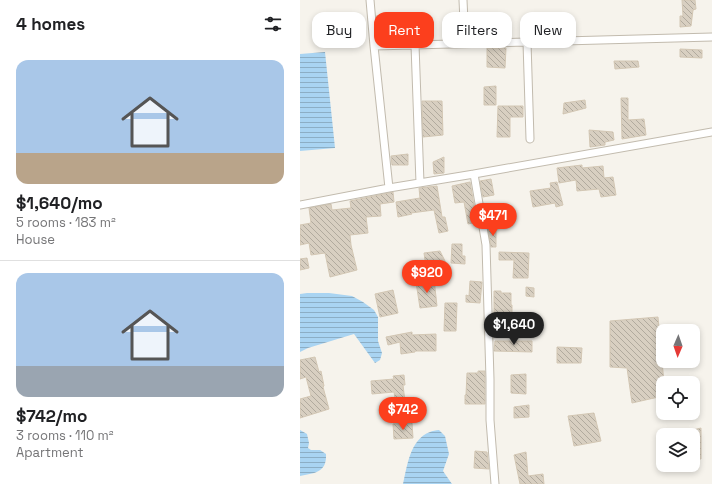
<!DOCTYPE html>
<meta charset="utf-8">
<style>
body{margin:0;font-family:"Space Grotesk",sans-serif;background:#f6f6f6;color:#202124;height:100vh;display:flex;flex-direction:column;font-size:15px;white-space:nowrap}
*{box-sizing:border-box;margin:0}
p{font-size:13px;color:#757577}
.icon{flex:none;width:22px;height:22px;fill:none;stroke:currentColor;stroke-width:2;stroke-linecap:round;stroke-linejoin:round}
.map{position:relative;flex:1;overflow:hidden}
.sheet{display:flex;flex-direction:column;background:#fff;width:300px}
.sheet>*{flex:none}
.top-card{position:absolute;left:12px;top:12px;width:340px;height:36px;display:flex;gap:8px}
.needle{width:26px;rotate:182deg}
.tools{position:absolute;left:356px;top:324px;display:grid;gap:8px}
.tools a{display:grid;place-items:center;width:44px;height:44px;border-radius:8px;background:#fff;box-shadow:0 2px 6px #0003;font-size:20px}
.price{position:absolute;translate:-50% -34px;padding:0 9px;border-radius:14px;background:#fc3f1d;color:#fff;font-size:13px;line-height:26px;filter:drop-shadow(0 1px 2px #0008)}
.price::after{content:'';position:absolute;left:50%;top:24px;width:12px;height:9px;margin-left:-6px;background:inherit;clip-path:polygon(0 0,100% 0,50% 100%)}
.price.active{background:#222;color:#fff}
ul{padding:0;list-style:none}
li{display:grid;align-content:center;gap:8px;height:212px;padding:0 16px}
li+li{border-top:1px solid #e0e0e0}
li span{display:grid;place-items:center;height:124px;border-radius:12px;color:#555}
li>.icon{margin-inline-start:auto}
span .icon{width:72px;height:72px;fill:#fffc;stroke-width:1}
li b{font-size:17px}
h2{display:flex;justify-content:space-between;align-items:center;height:48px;padding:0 16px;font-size:17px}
.pill{padding:0 14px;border-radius:12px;background:#fff;box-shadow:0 2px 6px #0003;font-size:14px;line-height:36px}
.pill.active{background:#fc3f1d;color:#fff}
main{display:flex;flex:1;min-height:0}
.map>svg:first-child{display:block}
</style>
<main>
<section class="sheet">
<h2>4 homes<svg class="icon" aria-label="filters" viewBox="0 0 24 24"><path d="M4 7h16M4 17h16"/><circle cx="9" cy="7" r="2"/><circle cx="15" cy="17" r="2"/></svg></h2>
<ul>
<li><span style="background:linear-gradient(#a9c7e8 75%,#b9a48a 0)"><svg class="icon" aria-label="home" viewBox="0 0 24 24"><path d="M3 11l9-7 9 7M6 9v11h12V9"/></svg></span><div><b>$1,640/mo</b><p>5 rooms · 183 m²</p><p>House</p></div></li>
<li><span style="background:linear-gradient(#a9c7e8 75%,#9aa5b1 0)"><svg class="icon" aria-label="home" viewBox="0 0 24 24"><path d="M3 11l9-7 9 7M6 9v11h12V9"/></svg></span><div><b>$742/mo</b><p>3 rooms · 110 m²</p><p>Apartment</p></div></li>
</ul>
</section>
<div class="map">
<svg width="412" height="484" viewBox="0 0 412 484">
<defs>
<pattern id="water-rules" width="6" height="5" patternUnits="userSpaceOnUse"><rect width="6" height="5" fill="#a9d4f2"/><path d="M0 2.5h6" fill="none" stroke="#8caec5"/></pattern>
<pattern id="building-back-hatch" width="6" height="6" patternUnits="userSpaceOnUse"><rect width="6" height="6" fill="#d8cfc1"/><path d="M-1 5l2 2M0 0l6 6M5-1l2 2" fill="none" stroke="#b1aa9e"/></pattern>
</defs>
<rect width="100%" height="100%" fill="#f6f3ec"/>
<path fill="url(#water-rules)" d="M25 52 35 148 0 151V54Z
M7 293H29L52 296 63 302 74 310 78 317V341L82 353 80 360 75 363 54 334 8 348 0 352V294Z
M0 430 7 434 9 443 8 448 11 450H20L26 454C27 473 14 473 0 476Z
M139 430 145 436 149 454 143 471 152 484H103C107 467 110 439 130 432 132 431 136 430 139 430Z"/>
<path fill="url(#building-back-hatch)" stroke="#d3c7b4" d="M382 0H395L396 9 393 10 391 26 380 27V16H383Z
M101 15 100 26 101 36 78 37 76 16Z
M187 48H206L205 68 187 67Z
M380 49 402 50V58L380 57Z
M314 61H338L339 67 315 69Z
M196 86V105H184V87Z
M321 98H328V120L344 119 346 135 322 139Z
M285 100 286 108 263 114 264 103Z
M122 101H142L143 135 123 137Z
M198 106H223V117H210V137H197Z
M289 130 313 132 314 140 305 142V145L290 147Z
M108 154V165H92L91 156Z
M144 157V173L134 174 133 162Z
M282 165V168L303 166 304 178 313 177 316 195 301 197 299 189 277 191 276 180 259 183 257 168Z
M191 179 194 195 183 197 180 181Z
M170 182 177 222 168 224 164 202 155 203 152 186Z
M257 182 263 205 256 207 255 203 233 207 230 191 251 188 250 183Z
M137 186 142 217H145L148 231 139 233 134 210 111 213 112 214 98 217 96 202 120 198 119 188Z
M93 192 94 202 80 204 81 216 66 217 68 233 50 235 51 245 57 270 30 277 25 253 11 255 9 243 0 245V225L11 223 9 208 31 204 32 210 51 208 50 201Z
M188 229H196V247H191Z
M152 244H162V256H165V264L151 263Z
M140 251 146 263H143L144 275 130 277 125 260 124 253Z
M199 252 229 253 228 278H213L214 260H199Z
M7 258 9 268 0 270V259Z
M134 279 137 306 120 308 116 282Z
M170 281 182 282 180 303 166 302V295L169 296Z
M226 287 234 288V297L226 296Z
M93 290 98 313 80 317 75 294Z
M194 291H201V293H211V305H212V321H194Z
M145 303H157L156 331H144Z
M358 317 364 383H363V396L332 403 327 368 310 367V321Z
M112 332V335L136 334V351H115V352L101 354 100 342 88 345 86 337Z
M195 341H232V352L194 351Z
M257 347 282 348 281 363H257Z
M15 357 19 372 21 371 24 386 23 387 29 409 0 418V399L11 396 6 377 0 379V360Z
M178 371H185V404H165V395H166L167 373H178Z
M226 374V394L211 393V375Z
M104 375 105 385H103L106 410 97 411 94 392 72 394 71 381 94 379 93 376Z
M229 405V417L214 418V407Z
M294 413 301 441 274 446 268 416Z
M112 423 113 438 94 439 93 424Z
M401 428V459H393V430Z
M175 451 187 452 189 469 174 468Z
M226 452 228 476 243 474 244 484H220L214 455Z"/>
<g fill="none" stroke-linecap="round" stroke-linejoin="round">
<defs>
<path id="street" d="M70 0 74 46 89 188
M163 0 165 43
M227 42 230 139
M115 45 120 183
M74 46 412 37
M174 174 186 245 190 379V420L195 484
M0 205 89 188 174 174 412 132"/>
</defs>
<use href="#street" stroke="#c2bbae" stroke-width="9"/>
<use href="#street" stroke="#fff" stroke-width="7"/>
</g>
</svg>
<div class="tools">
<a><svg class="needle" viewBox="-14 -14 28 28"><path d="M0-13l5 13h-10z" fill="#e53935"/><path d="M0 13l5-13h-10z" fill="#757577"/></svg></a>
<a><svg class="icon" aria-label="locate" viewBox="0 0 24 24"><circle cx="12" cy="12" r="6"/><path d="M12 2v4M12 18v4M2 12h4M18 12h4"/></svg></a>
<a><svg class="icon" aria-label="layers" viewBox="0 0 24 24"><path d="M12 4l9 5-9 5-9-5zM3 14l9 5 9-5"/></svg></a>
</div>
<b class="price" style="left:193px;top:237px">$471</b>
<b class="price" style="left:127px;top:294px">$920</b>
<b class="price active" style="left:214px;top:346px">$1,640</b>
<b class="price" style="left:103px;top:431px">$742</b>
<div class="top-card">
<a class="pill">Buy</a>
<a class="pill active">Rent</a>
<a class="pill">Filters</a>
<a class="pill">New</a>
</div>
</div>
</main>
